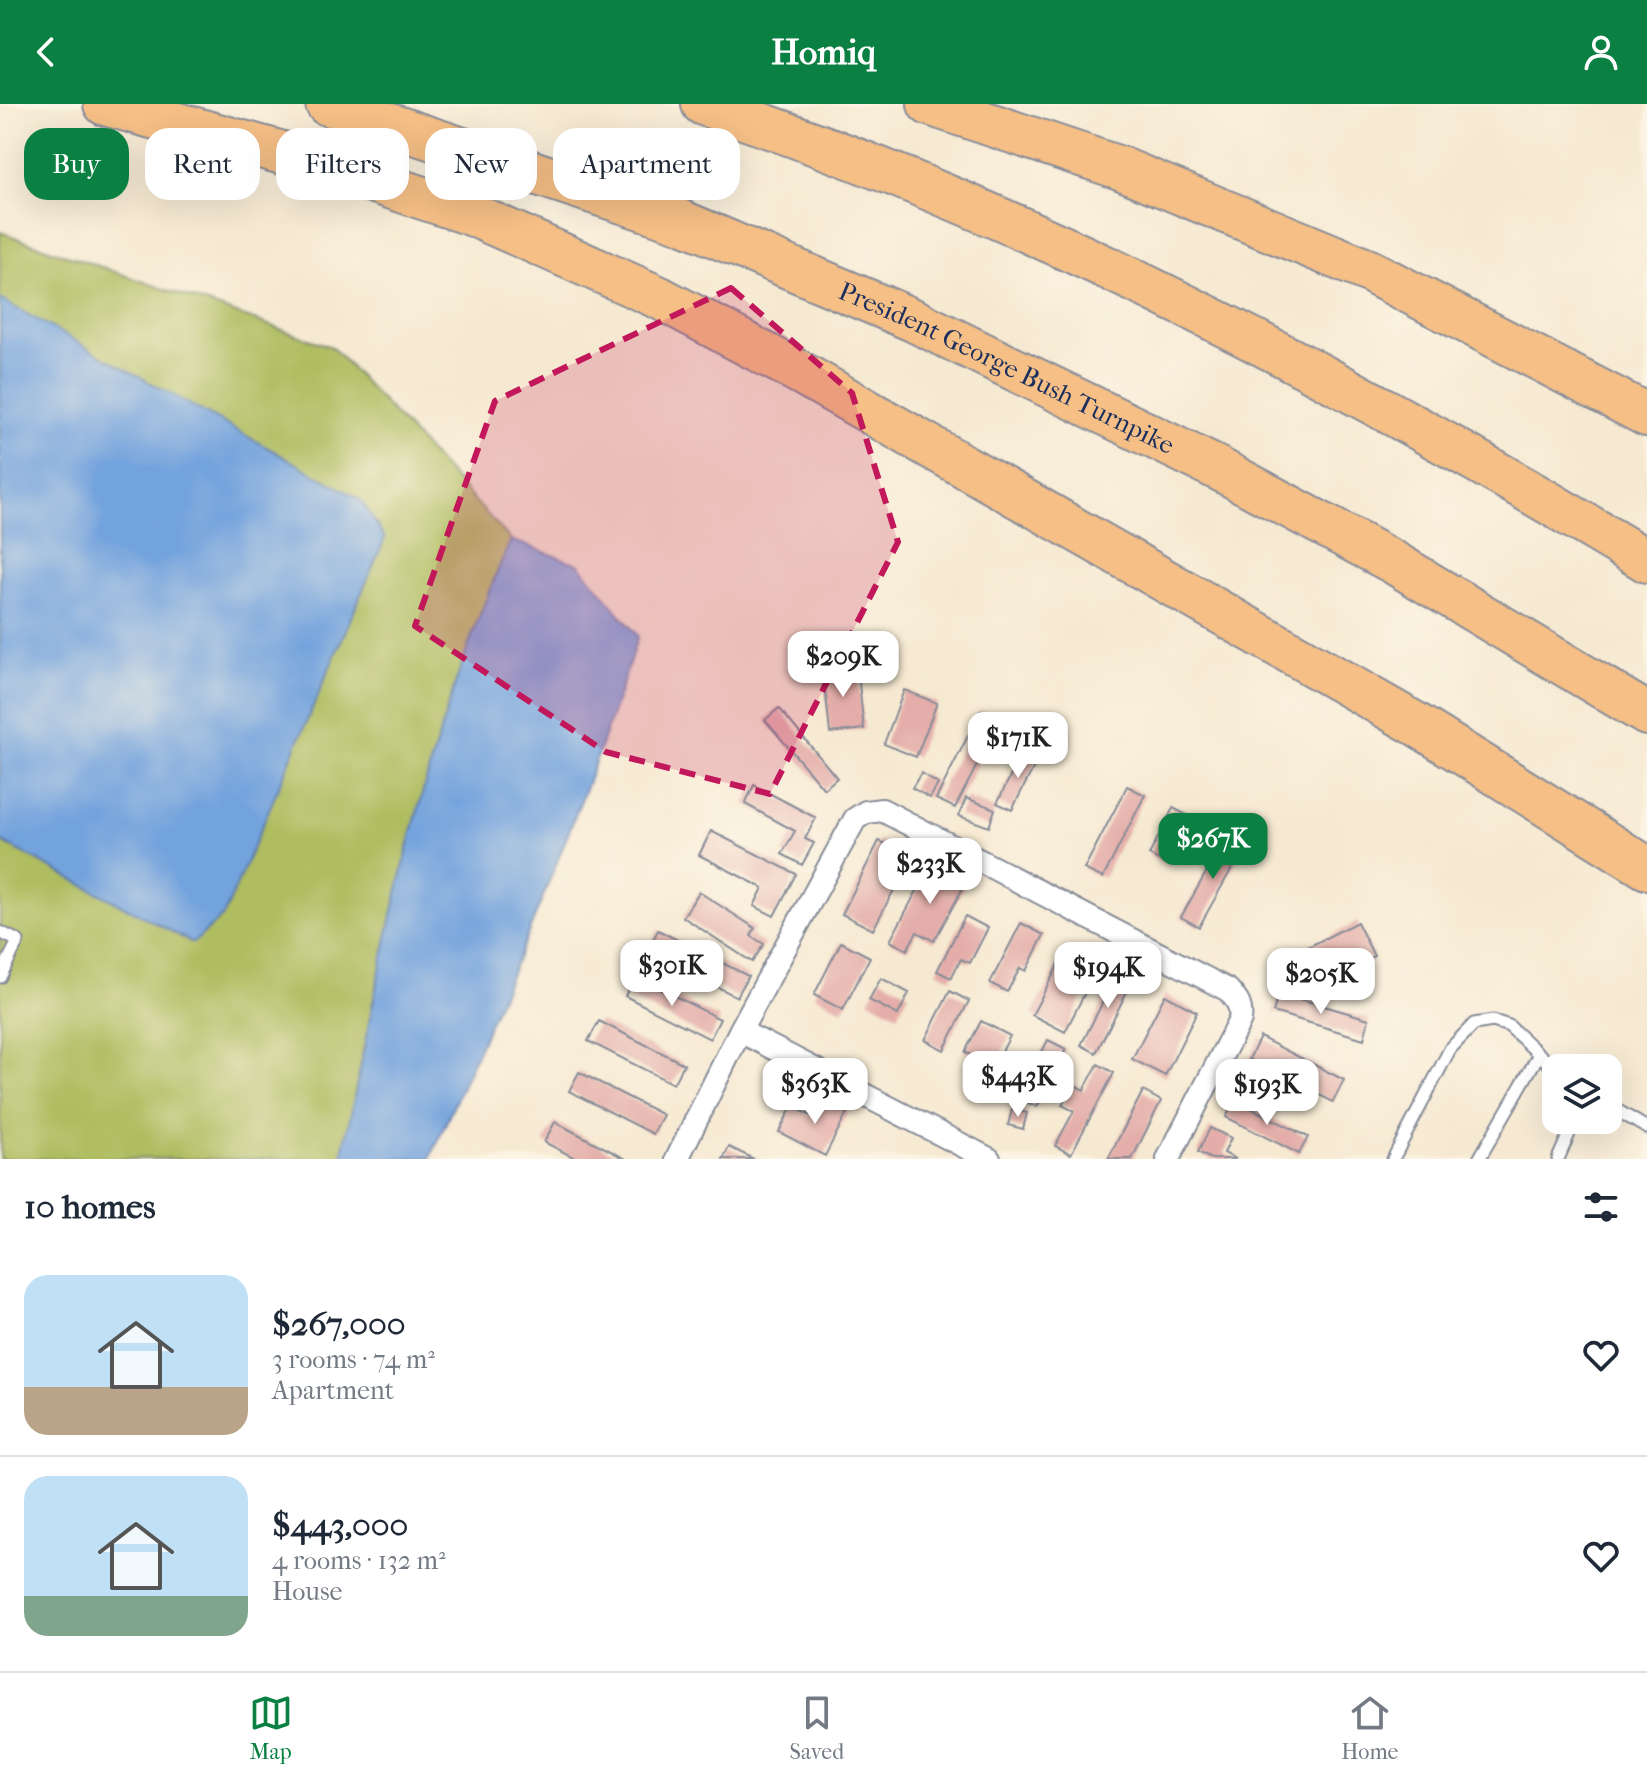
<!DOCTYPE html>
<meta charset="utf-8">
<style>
body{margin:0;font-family:"IM FELL French Canon",serif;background:#f6f6f7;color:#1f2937;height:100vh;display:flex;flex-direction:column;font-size:30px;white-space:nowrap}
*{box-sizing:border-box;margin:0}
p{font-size:26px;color:#747a83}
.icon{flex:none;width:44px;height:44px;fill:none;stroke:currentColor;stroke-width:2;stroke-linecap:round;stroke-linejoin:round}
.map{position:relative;height:1055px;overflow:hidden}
.drawer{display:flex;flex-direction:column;background:#fff;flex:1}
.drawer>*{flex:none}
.top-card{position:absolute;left:24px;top:24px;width:800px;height:72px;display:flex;gap:16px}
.fabs{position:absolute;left:1542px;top:950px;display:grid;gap:16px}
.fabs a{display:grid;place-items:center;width:80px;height:80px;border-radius:16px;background:#fff;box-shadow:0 8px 32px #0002;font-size:40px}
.price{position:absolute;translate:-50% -68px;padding:0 18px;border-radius:16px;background:#fff;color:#222;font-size:26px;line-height:52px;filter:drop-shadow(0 2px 4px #0008)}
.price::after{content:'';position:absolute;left:50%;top:48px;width:24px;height:18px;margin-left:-12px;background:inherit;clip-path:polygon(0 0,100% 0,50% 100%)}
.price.current{background:#0b8043;color:#fff}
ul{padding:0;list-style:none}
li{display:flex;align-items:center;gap:24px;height:200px;padding:0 24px}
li+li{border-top:2px solid #e0e1e3}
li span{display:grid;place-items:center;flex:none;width:224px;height:160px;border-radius:24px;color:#555}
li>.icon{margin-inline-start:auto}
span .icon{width:96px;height:96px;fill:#fffc;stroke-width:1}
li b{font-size:34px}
h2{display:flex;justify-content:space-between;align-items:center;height:96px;padding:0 24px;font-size:34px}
.pill{padding:0 28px;border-radius:24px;background:#fff;box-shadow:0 8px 32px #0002;font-size:28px;line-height:72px}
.pill.current{background:#0b8043;color:#fff}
header{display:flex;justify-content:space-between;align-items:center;height:104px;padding:0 24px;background:#0b8043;color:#fff;font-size:36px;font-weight:800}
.tabs{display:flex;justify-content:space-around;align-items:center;height:112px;border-top:2px solid #e0e1e3;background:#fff;font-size:22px;color:#747a83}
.tabs a{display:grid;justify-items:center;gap:4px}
.tabs .current{color:#0b8043}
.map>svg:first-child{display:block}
</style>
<header><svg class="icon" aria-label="back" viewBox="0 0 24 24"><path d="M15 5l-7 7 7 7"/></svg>Homiq<svg class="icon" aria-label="person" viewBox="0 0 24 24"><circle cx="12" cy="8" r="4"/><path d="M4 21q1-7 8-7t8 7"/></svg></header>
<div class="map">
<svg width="1647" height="1055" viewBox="0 0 1647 1055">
<rect width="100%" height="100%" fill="#fcf5e5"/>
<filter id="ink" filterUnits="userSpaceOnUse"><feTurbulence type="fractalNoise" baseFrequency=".0125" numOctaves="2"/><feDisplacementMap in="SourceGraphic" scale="16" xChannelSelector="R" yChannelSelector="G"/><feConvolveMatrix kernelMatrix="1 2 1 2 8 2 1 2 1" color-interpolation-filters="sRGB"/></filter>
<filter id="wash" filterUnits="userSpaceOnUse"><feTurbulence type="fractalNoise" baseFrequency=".006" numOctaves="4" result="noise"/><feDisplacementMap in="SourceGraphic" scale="32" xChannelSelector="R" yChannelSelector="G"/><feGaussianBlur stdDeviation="1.8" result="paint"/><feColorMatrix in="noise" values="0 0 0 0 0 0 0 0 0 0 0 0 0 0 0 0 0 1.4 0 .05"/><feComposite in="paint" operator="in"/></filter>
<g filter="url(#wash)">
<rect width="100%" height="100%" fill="#f6e9d1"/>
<path fill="#afbc5e" stroke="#65765e" stroke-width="2" d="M0 128 332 243 511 436C423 632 384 846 342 1055H0Z"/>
<path fill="#73a3dd" stroke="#47699e" stroke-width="2" d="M0 195 360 395 385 434 224 811 193 839 0 737Z
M511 436 579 460 638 532C581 714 507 881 430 1055H342C383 846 423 632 511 436Z"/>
<g id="blocks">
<path fill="#e4ada9" d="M857 561 864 625 830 629 823 564Z
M904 586 937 599 916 653 884 640Z
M779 604 837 674 824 685 765 616Z
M981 606 1000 616 955 704 936 695Z
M1024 645 1039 653 1012 706 997 699Z
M921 669 938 680 930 694 912 684Z
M754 681 816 714 805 735 814 739 802 761 782 750 795 727 745 700Z
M1127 682 1145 691 1103 774 1084 765Z
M966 694 995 705 989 723 959 712Z
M1173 704 1193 714 1169 761 1149 751Z
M711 727 796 770 774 812 754 802 763 784 699 751Z
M1227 731 1245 741 1199 823 1181 813Z
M879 737 911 753 873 826 842 810Z
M951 760 970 771 934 837 917 828 907 846 890 837 929 764 944 772Z
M699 788 755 824 751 832 764 840 752 858 683 813Z
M965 812 988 824 970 859 961 855 951 874 937 867Z
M1357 818 1374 852 1321 879 1304 845Z
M1021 819 1044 831 1026 867 1020 864 1007 888 990 879Z
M658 826 748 872 737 893 647 847Z
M841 838 870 853 843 906 814 891Z
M1064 850 1096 867 1065 928 1032 911Z
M1121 862 1136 870 1096 949 1081 941Z
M635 872 720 915 710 935 625 892Z
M881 874 909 889 898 911 869 896Z
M950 887 969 897 944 946 925 936Z
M1279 889 1369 915 1364 935 1273 908Z
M1165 891 1197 908 1165 972 1132 955Z
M599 917 684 960 673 980 588 937Z
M981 917 1010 932 994 963 965 948Z
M1260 933 1344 976 1333 998 1249 955Z
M1048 936 1066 945 1037 1003 1018 994Z
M1098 960 1114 969 1071 1050 1055 1042 1074 1007 1062 1001 1073 980 1084 986Z
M579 968 663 1011 653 1030 569 987Z
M1143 987 1161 997 1132 1055H1108Z
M823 995 848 1007 825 1052 779 1028 792 1002 813 1013Z
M1235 996 1308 1033 1299 1050 1226 1013Z
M1012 1005 1027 1009 1023 1025 1008 1021Z
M555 1018 626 1055H577L544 1038Z
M1210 1024 1231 1034 1224 1049 1236 1055H1211L1198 1048Z
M729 1043 754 1055H723Z"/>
</g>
</g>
<g filter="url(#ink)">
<use href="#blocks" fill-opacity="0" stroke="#888c98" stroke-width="2"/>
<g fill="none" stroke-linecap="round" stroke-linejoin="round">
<defs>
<path id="lane" d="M0 828 18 837 0 873
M1608 1001 1647 1024
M1393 1055 1450 945 1474 920 1493 917 1509 922 1556 966
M1479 1055 1538 952
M1558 1055 1575 1016"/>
<path id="street" d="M740 927 989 1055
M677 1055 740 927 855 715 866 708 882 706 1228 886C1237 896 1242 902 1240 916L1168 1055"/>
<g id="highway">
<path d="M105 0 308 56 471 110 660 194 801 269 1416 620 1647 764"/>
<path id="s1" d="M327 0 680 117 913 216 1219 365 1393 458 1647 610"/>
<path d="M703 0C1035 111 1348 277 1647 457"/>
<path d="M929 0 1120 64 1369 167 1647 311"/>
</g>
</defs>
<use href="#lane" stroke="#888c98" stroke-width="15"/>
<use href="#street" stroke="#888c98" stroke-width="26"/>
<use href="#highway" stroke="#888c98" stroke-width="46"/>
<use href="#lane" stroke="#fff" stroke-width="11"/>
<use href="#street" stroke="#fff" stroke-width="22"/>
<use href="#highway" stroke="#f5bf86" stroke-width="42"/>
</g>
</g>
<path fill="#c2185b" fill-opacity="0.2" stroke="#c2185b" stroke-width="6" stroke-dasharray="16 10" stroke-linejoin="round" d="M731 184 852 289 898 438 770 690 606 648 415 522 495 297Z"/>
<g text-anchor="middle" stroke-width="8" stroke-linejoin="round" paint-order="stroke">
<g font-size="26" fill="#1b2f5e" stroke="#fcf5e5">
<text dy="9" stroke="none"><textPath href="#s1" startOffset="730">President George Bush Turnpike</textPath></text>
</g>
</g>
</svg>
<div class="fabs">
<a><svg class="icon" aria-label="layers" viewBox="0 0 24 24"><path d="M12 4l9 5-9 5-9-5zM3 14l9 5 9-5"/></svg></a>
</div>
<b class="price" style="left:843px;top:595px">$209K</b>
<b class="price" style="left:1018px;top:676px">$171K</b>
<b class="price current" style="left:1213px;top:777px">$267K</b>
<b class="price" style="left:930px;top:802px">$233K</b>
<b class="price" style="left:672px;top:904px">$301K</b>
<b class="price" style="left:1108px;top:906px">$194K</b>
<b class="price" style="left:1321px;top:912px">$205K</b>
<b class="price" style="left:1018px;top:1015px">$443K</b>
<b class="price" style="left:815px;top:1022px">$363K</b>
<b class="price" style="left:1267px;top:1023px">$193K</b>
<div class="top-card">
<a class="pill current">Buy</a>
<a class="pill">Rent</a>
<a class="pill">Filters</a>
<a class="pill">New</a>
<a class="pill">Apartment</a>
</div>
</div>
<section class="drawer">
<h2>10 homes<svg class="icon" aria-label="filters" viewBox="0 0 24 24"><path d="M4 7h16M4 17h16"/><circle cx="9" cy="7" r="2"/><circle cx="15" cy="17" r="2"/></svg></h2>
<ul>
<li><span style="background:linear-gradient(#bfe0f5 70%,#b9a48a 0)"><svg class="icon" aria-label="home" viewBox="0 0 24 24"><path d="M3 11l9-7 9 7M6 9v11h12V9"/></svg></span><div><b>$267,000</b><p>3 rooms · 74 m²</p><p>Apartment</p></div><svg class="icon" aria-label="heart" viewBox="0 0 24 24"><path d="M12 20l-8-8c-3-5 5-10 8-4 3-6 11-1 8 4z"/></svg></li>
<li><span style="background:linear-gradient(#bfe0f5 75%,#7fa58c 0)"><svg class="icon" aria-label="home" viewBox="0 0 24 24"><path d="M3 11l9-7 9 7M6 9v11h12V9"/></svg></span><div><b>$443,000</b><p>4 rooms · 132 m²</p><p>House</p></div><svg class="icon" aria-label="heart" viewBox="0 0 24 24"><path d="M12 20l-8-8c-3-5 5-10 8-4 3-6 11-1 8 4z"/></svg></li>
</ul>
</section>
<nav class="tabs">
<a class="current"><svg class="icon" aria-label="map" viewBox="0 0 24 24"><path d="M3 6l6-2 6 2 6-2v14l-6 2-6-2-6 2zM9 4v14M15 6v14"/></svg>Map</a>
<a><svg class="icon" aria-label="saved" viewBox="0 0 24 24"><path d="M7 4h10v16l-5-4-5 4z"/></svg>Saved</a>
<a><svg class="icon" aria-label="home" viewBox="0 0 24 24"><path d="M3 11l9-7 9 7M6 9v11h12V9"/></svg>Home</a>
</nav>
